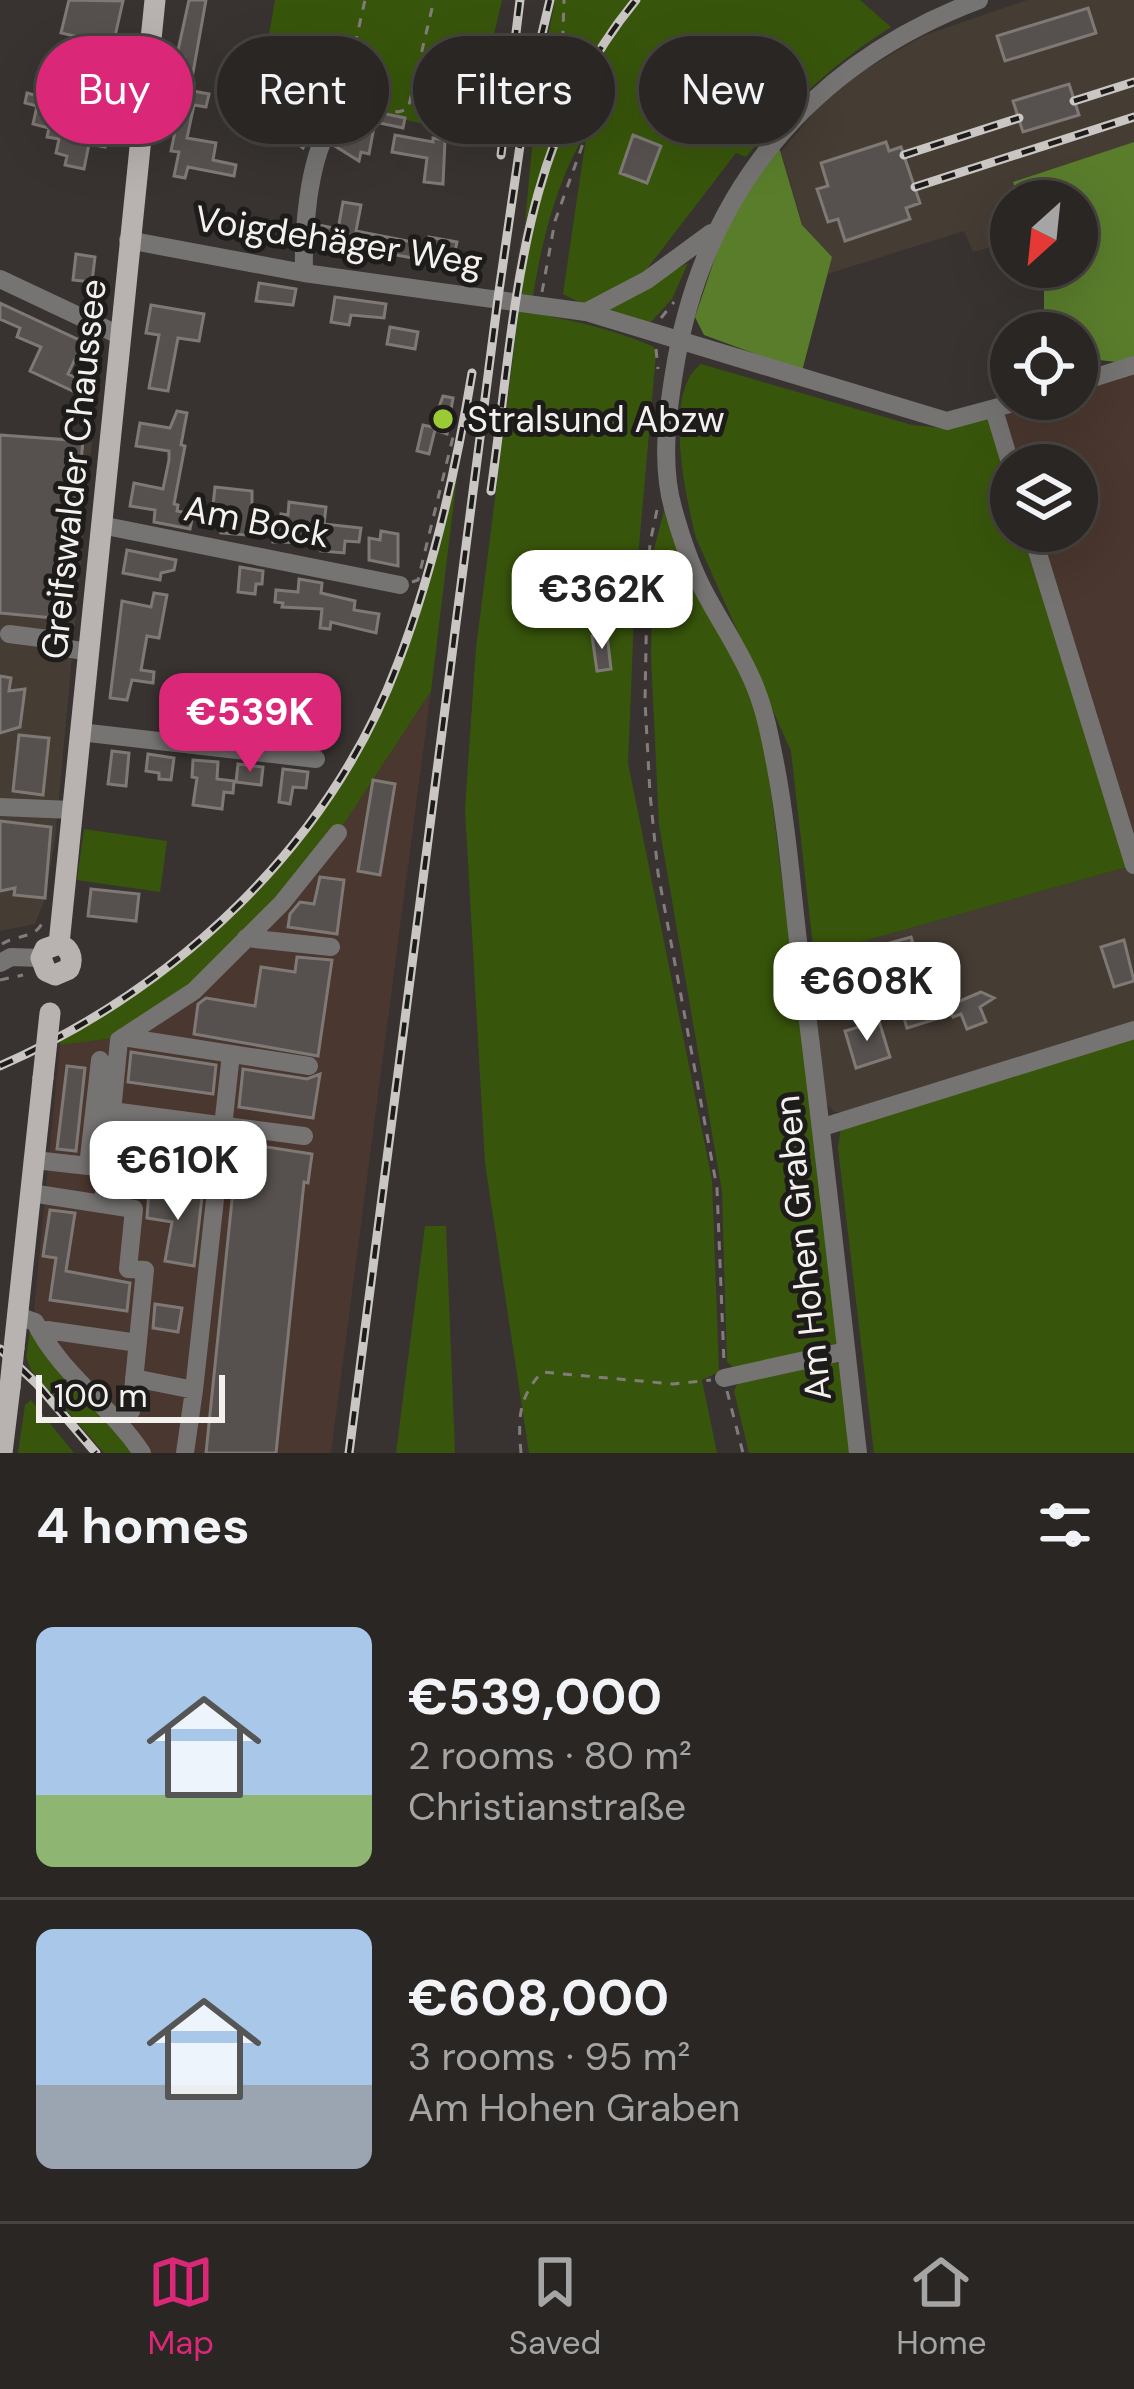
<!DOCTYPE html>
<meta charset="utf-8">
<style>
body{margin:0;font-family:"DM Sans",sans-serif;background:#322e2c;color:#f1f3f6;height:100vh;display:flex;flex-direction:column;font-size:45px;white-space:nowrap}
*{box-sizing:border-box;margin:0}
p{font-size:39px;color:#a5a5a6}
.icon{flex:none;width:66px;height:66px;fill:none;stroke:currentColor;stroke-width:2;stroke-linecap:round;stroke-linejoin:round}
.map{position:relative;height:1453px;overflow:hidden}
.side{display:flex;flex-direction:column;background:#2a2624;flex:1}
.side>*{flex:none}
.banner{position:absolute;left:36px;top:36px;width:1062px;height:108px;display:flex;gap:24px}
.needle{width:78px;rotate:207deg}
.fabs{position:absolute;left:990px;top:180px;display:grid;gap:24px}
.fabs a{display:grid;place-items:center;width:108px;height:108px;border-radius:50%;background:#2a2624;box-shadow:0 12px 48px #0002,0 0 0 3px #464341;font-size:60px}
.scale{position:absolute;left:36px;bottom:30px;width:189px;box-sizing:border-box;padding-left:12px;border:6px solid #f3f0ee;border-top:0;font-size:33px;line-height:42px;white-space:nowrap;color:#f3f0ee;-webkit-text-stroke:9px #1e1c1a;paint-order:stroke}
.price{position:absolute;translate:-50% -102px;padding:0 27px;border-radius:24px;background:#fff;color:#222;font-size:39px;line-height:78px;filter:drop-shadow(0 3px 6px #0008)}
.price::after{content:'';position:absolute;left:50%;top:72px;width:36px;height:27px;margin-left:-18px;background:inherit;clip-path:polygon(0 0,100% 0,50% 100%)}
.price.on{background:#db2777;color:#fff}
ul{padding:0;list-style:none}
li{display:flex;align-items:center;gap:36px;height:300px;padding:0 36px}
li+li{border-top:3px solid #464341}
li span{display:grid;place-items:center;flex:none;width:336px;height:240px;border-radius:18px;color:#555}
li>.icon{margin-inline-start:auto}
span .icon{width:144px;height:144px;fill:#fffc;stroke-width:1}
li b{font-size:51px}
h2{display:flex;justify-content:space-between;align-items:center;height:144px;padding:0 36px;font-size:51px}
.tag{padding:0 42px;border-radius:54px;background:#2a2624;box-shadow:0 12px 48px #0002,0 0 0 3px #464341;font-size:42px;line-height:108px}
.tag.on{background:#db2777;color:#fff}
.tabs{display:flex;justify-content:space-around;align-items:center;height:168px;border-top:3px solid #464341;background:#2a2624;font-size:33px;color:#a5a5a6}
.tabs a{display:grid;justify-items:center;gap:6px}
.tabs .on{color:#db2777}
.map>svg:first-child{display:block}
</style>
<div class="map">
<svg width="1134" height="1453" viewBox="0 0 1134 1453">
<rect width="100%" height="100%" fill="#383330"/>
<path fill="#453c34" d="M630 0H641L594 69 555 150 528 236 520 294 512 293 521 237 549 146 586 68Z
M1027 0H1134V142L1013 182 1019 201H1011V242L973 252 964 231 818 277 781 152 820 105 854 76 923 36Z
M0 435 92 442 55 840 45 899 35 924 0 931Z
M1134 865V1030L853 1112H835L822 1100 814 955Z"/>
<path fill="#4a372f" d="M1134 365V865L1031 531H1077V465H1011L994 410 1028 399H1077V383Z
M431 691 331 1453H147L43 1327 34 1310 60 1045 123 1037 338 833Z"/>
<path fill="#38560b" d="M275 0H502L471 134 290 95 269 117 255 114Z
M555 0H630L563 113 525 223 537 93Z
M641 0H860L891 27C834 63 789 105 746 157L736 153 643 274 584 305 563 294 587 131C557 179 542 240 533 296L520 294C533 187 572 84 641 0Z
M688 263 672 299 649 324 607 312 605 308Z
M519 310C565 319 611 328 654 347L656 354 635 591 628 763 712 1180 719 1372 702 1380 717 1453H529L485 1163 465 809 476 648Z
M701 364 912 425 953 429 994 410 1011 466V531H1031L1134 865 814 955 791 751 696 538C686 498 662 392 701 364Z
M457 476 431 691 338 833 194 991 123 1037 60 1045 61 1041C129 996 199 950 255 890 362 774 421 628 457 476Z
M665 507 754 704 766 752 839 1340 834 1347 738 1371 727 1362 722 1191 659 825 651 656 653 553Z
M84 829 167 841 160 892 77 880Z
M1134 1031V1453H874L838 1148 841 1127Z
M425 1226H446L455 1453H396Z
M30 1331 137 1453H104L31 1370 26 1357Z
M835 1361 839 1364 851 1453H749L734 1391 738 1382Z
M31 1400 74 1453H18L25 1405Z"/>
<path fill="#5a7d2c" d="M1134 142V359L1116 362 1099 360 1077 375V333L1044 331V288L1038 267H1077V201H1019L1013 182Z
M779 147 802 225 832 257 802 371 704 335 695 317 727 222Z"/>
<path fill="#56514e" stroke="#7e7975" stroke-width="3" d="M69 0 123 1 113 45 61 33Z
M189 0H206L191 84H194L193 91 209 94 206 107 194 105 187 138 216 143 213 160 236 165 234 176 188 167 185 178 174 176 179 152 171 151 176 127V108L173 107 184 57 177 55Z
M1088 8 1096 33 1005 61 997 36Z
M89 63 118 70 114 89 85 82Z
M1069 84 1079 115 1023 132 1013 101Z
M27 93 42 97 41 103 68 108 65 126 107 133 105 147 89 144 84 169 65 165 67 156 56 153 59 139 47 137 49 128 33 124 37 106 25 103Z
M291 101 317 122 303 148 294 141 297 137 276 120Z
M367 110 405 118 403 128 375 122 369 154 361 152 359 161 335 146 342 124 355 133Z
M395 135 433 142V138L445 140 443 184 424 182 427 158 392 152Z
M633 135 661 146 647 183 620 173Z
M886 142 889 151 901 147 920 203 906 208 910 219 845 241 838 219 828 222 817 189 828 186 821 163Z
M343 202 361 205 356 231 428 245 429 237 457 242 452 265 318 241 319 225 338 229Z
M76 254 95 257 92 282 73 280Z
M259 283 296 289 293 305 256 301Z
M335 297 386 304 384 318 351 315 349 325 331 322Z
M0 303 90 345 83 358 77 355 68 374 83 381 77 393 30 371 41 347 17 337 20 328 0 319Z
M151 305 204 314 199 341 178 338 168 391 149 388 159 335 146 333Z
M390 327 418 332 415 349 387 344Z
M443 396 453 398 447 434 435 430 429 454 417 451 423 425 432 427Z
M177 411 187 413 181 445 185 446 174 504 178 505 177 511 193 514 190 529 154 522 155 510 130 506 134 483 163 489 169 460V451L136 446 140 423 170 428Z
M0 435 83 441 65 619 0 613Z
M215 487 252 491V523H248L246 535 221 533 224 507 213 506Z
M289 502 326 507 324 524 361 528 359 542 345 541 344 553 321 551 322 543 273 542 275 524H280L281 514 288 515Z
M381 531 398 534V566L369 560V538L380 540Z
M127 550 176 560 174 570 161 573 160 580 123 573Z
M240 567 263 571 262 584H256L255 594 238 592Z
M299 579 322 583 321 593 355 601 354 610 379 614 376 633 331 622 330 629 320 628 322 609 282 607 283 603 275 602 276 590 298 592Z
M154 593 167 595 159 638 147 636 141 670 154 672 153 683 132 680 127 700 110 698 122 601 151 607Z
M607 634 611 669 597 671 592 636Z
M0 676 11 678 9 691 25 689 20 727 0 733Z
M213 695 225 697 221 732 196 730 198 712 211 714Z
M258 701 289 706 287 722 268 721 266 737 241 735 244 703 257 704Z
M19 735 49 738 43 795 13 791Z
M112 751 129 753 126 786 108 784Z
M148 754 174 758 171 780 159 779V773L146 771Z
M193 760 218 762 217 779 234 781 233 793 224 792 222 809 193 805 197 778 192 777Z
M238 764 263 767 261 785 236 782Z
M283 769 308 772 306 788 293 787 290 804 279 802Z
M373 780 395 784 380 875 358 871Z
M0 821 51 827 45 898 14 895 15 888 0 891Z
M320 877 344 880 337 934 288 927 290 914 300 902 314 904Z
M91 889 139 894 136 921 88 916Z
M911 937 936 1019 907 1028 882 945Z
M1124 940 1134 981 1114 987 1101 947Z
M297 957 332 960 318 1056 194 1034 198 1004 206 998 255 1006 261 967 295 972Z
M981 992 994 998 980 1007 986 1022 967 1029 961 1014 953 1017 948 1006Z
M879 1021 890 1057 856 1068 845 1031Z
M131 1052 216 1065 213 1094 128 1082Z
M67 1066 85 1068 76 1151 57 1149Z
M243 1069 307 1079 320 1074 313 1118 239 1107Z
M235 1142 312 1154 308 1183 304 1182 276 1453H206L232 1200 241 1188 232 1172Z
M149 1189 202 1197 194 1266 165 1261 172 1222 147 1218Z
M50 1210 75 1213 66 1271 130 1283 127 1311 50 1300 56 1258 43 1256Z
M155 1304 182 1308 178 1332 153 1328Z"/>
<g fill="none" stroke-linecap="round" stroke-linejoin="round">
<path stroke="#827d7b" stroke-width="3" stroke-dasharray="9 9" stroke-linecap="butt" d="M343 98 398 112 408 109 434 0
M336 114 343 98 365 0
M542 292 555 221 589 127 561 95 564 0
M661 318 674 302
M656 349 658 369
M657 510 650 543 647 591 645 701 650 794 658 873 717 1188 724 1363
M412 582 418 580 453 437
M2 944C19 933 40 940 44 916
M0 980 23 975
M727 1391 743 1453
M521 1453C518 1419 518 1398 542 1372L673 1384 711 1380"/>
<path stroke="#767473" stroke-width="18" d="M128 240 304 273 586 312 947 421 1028 399
M304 273C303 233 308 163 329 128
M0 279 121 336
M586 312 647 280 711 233
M1077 383 1134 365
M994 410 1011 466
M101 525 400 585
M1031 531 1134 865
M9 634 56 640 65 648 88 652
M80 732 316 759
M0 807 72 810
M246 938 331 947
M0 963 11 957 41 958
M123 1037 309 1066
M112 1111 304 1136
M823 1127 1134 1030
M35 1160 88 1166 100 1060
M106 1169 228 1187
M31 1193 134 1209 128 1269 145 1270 131 1411 118 1420
M103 1204 119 1040 194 991 282 903 338 833
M18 1316 35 1322C59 1372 111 1406 142 1453
M47 1330 138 1343
M134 1378 194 1390 185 1453
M724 1378 846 1351
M194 1390 231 1054
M858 1453C839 1288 821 1122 800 957 792 895 788 830 776 768 771 742 766 714 756 689 743 655 722 625 705 593 691 567 681 537 673 508 661 466 667 416 674 373 702 193 809 64 979 0"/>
<path stroke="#b8b2b0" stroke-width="21" d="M59 944 155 0
M55 975 46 971 41 958 45 949 59 944
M55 975 69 969C74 958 70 948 59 944
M14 1348 43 1078
M2 1453 10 1387"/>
<defs>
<path id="rail" d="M1074 101 1134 82
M501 155 520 0
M904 155 1019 118
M915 187 1134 117
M491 491C516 315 517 144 636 0
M0 1066C177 988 329 846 398 663 433 571 456 470 472 373
M0 1349 37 1384 96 1453
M349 1453 498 298 527 97 550 0"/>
</defs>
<use href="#rail" stroke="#c9c6c3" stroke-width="9"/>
<use href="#rail" stroke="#1e1c1a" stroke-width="4.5" stroke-dasharray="14" stroke-linecap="butt"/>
<path stroke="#b8b2b0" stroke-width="21" d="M43 1078 50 1013
M10 1387 14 1348"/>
</g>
<circle fill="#9acb35" stroke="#1e1c1a" stroke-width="4.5" cx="443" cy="419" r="12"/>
<g text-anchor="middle" stroke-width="10" stroke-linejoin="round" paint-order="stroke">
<g font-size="36" fill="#f3f0ee" stroke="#1e1c1a">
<text transform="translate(339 240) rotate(9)" y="13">Voigdehäger Weg</text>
<text transform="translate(73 469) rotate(-84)" y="13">Greifswalder Chaussee</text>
<text transform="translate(257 521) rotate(11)" y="13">Am Bock</text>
<text transform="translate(802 1248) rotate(-96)" y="13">Am Hohen Graben</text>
</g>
<g font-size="36" fill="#f3f0ee" stroke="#1e1c1a" text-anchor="start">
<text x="467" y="432">Stralsund Abzw</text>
</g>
</g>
</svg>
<div class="fabs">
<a><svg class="needle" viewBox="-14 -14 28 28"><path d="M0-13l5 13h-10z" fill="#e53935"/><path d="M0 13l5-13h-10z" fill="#a5a5a6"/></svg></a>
<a><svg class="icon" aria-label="locate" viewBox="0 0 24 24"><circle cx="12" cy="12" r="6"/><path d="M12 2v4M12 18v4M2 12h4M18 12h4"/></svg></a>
<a><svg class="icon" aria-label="layers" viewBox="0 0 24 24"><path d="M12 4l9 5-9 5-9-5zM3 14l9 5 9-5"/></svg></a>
</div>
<div class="scale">100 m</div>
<b class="price" style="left:602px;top:652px">€362K</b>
<b class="price on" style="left:250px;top:775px">€539K</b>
<b class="price" style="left:867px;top:1044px">€608K</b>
<b class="price" style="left:178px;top:1223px">€610K</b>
<div class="banner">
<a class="tag on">Buy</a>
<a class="tag">Rent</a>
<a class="tag">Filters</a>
<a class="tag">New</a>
</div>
</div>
<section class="side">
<h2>4 homes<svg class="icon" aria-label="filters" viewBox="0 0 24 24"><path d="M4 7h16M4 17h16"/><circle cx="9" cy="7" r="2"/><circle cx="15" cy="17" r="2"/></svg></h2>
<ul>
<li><span style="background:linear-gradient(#a9c7e8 70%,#8fb573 0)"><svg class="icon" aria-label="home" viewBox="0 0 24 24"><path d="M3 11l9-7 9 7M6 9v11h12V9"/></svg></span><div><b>€539,000</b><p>2 rooms · 80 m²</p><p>Christianstraße</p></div></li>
<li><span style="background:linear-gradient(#a9c7e8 65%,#9aa5b1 0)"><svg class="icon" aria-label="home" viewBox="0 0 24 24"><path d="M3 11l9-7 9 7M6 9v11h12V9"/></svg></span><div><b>€608,000</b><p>3 rooms · 95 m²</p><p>Am Hohen Graben</p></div></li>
</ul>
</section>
<nav class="tabs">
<a class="on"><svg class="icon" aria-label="map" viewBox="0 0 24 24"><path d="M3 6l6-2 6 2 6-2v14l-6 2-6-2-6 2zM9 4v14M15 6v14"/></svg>Map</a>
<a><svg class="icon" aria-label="saved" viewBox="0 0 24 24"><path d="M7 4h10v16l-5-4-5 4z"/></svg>Saved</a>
<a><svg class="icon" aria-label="home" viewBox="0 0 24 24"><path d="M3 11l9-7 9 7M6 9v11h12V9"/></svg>Home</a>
</nav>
